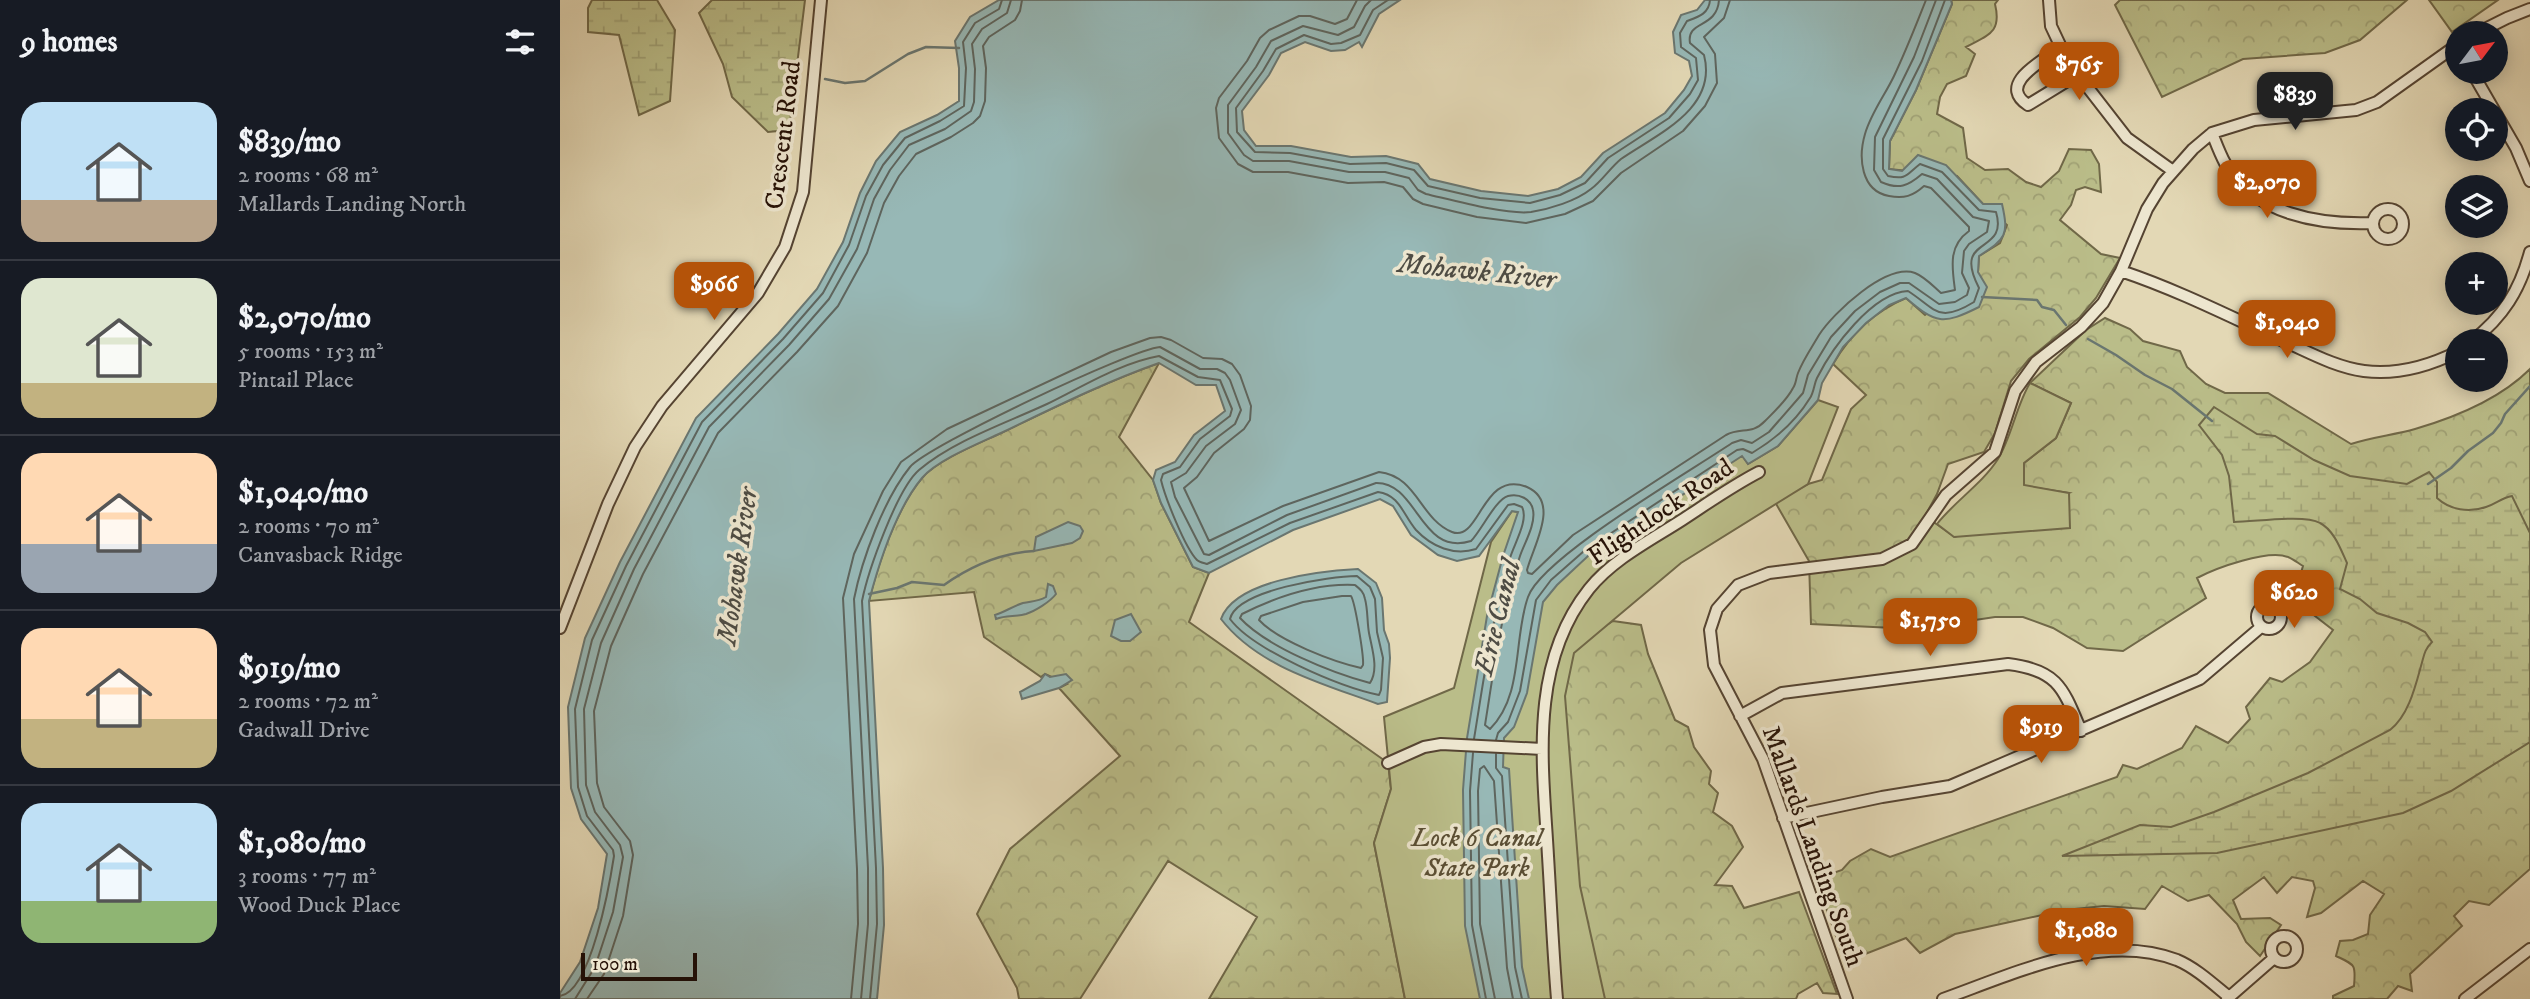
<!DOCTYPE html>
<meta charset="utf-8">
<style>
body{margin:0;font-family:"IM FELL DW Pica",serif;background:#20242c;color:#f1f3f6;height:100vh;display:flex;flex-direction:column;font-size:26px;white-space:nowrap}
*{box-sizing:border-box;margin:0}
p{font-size:23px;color:#9ea1a6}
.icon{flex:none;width:38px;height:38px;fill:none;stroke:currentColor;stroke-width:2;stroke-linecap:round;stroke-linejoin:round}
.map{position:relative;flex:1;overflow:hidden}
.sheet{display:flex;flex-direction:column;background:#171b24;width:560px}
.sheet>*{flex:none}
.needle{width:46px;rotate:58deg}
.controls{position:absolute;left:1885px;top:21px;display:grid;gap:14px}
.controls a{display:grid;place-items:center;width:63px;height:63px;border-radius:50%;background:#171b24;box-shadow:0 4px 18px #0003;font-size:35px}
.scale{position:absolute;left:21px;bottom:18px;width:116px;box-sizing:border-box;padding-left:7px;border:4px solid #261207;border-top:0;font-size:19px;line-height:24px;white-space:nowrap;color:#261207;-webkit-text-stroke:5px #ede6cf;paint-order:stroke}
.price{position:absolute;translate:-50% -60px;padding:0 16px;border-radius:14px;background:#b45309;color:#fff;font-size:23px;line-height:46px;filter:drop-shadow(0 2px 4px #0008)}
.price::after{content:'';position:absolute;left:50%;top:42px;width:21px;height:16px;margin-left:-10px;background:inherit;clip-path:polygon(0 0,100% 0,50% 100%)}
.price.on{background:#222;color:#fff}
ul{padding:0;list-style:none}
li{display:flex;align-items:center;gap:21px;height:175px;padding:0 21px}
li+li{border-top:2px solid #363941}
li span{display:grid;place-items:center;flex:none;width:196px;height:140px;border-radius:21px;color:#555}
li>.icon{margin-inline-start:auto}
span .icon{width:84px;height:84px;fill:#fffc;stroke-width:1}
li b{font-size:30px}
h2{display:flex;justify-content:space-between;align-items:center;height:84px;padding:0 21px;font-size:30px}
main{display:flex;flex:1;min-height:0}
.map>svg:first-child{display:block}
</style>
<main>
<section class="sheet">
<h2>9 homes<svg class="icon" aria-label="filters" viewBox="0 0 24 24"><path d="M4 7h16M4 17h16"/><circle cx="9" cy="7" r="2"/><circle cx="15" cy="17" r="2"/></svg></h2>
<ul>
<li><span style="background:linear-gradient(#bfe0f5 70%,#b9a48a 0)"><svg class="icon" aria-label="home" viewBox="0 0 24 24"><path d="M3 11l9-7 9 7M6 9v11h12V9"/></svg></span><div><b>$839/mo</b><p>2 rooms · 68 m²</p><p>Mallards Landing North</p></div></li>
<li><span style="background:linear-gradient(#dfe7d0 75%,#c2b280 0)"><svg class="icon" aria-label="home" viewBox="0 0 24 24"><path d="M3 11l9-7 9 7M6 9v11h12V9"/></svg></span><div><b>$2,070/mo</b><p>5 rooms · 153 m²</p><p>Pintail Place</p></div></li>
<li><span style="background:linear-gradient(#ffd9b3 65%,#9aa5b1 0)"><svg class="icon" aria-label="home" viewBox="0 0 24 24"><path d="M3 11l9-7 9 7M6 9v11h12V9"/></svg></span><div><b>$1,040/mo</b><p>2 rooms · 70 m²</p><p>Canvasback Ridge</p></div></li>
<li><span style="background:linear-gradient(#ffd9b3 65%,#c2b280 0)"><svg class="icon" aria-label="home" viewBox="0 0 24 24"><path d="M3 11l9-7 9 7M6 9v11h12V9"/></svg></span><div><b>$919/mo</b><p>2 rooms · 72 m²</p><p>Gadwall Drive</p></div></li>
<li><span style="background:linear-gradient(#bfe0f5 70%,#8fb573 0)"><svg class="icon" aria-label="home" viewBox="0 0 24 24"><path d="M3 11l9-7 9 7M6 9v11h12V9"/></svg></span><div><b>$1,080/mo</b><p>3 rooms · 77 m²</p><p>Wood Duck Place</p></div></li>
</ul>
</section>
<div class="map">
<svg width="1970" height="999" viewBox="0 0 1970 999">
<defs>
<pattern id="forest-crowns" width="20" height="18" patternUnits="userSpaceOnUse" patternTransform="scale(1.75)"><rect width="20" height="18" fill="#babd89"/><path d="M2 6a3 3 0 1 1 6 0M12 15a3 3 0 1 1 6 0" fill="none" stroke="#a0a175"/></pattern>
<pattern id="wetland-marsh" width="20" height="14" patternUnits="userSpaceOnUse" patternTransform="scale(1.75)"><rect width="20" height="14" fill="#babd89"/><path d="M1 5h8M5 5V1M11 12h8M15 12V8" fill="none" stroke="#a0a175"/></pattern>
</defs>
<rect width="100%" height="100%" fill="#e3d8b5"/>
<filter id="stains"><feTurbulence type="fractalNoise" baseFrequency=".00286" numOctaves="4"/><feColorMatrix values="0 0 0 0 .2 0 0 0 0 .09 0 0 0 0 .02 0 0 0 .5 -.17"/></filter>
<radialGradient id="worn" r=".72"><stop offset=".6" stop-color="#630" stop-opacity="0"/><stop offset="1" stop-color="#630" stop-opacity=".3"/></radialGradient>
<path fill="url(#forest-crowns)" stroke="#706848" stroke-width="2" d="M1391 0H1438L1435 4C1442 33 1428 35 1406 47L1415 54 1406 76 1387 84 1380 97 1377 114 1403 128 1407 158 1425 170 1448 169 1466 182 1481 187 1499 171 1509 149 1531 150 1539 164 1541 192 1525 187 1516 190 1511 205 1500 220 1541 254 1560 258 1536 298 1520 317 1469 359 1451 381 1435 433 1424 452 1388 464 1377 494 1365 516 1395 537 1509 493 1464 486V463L1496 438 1511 403 1470 383 1526 330 1545 318 1570 329 1583 341 1620 351 1627 367 1646 384 1665 393H1708L1791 444C1812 437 1834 435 1855 429 1896 417 1940 399 1970 369V869L1929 905 1909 901 1894 916 1902 926 1850 974 1852 991 1838 986 1827 999H1773V996L1794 986C1796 964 1795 965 1776 956L1780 941 1793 940 1808 934 1810 915 1824 894 1803 881 1761 913 1747 917 1755 888 1753 881 1732 877 1717 893 1704 877 1673 900 1681 919 1710 918 1721 925 1700 956 1686 942 1677 924 1649 895 1628 901 1602 886 1585 909 1544 906 1505 910 1395 934 1360 953 1346 938 1285 962 1256 879 1282 870 1290 861 1311 849 1330 857 1557 777 1563 765 1577 769 1622 748 1636 726 1668 743 1690 719 1686 707 1710 678 1722 682 1750 662 1773 630 1733 599 1743 566C1738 563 1733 559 1728 557 1708 549 1656 568 1637 578L1646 598 1563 651 1527 648 1493 628 1463 617H1435L1355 629 1251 624 1249 561 1215 502 1248 484 1262 480 1291 409 1306 395 1273 364C1290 335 1315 311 1346 298L1365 315 1418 272 1419 256 1440 243 1447 225 1423 204 1397 176 1329 169 1330 141 1356 90 1392 4Z
M1560 0H1847L1800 40 1765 53 1683 59 1602 97 1555 5Z
M1869 0H1938L1892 32Z
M599 363 559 437 593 480 601 503 633 567 649 573 629 622 828 763 831 789 814 843 845 999H649L697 917 608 861 520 999H459L457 988 417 914 450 849 560 756 499 688 507 684 485 674 481 677 424 637 414 592 309 601C318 564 337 507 362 478 377 460 420 443 441 433 493 408 545 382 599 363Z
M1053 621 1081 625 1088 654 1115 720 1128 727 1134 747 1151 771 1149 784 1158 793 1153 812 1172 826 1183 847 1155 885 1172 886 1184 908 1239 892 1277 994 1263 993 1257 983 1238 994 1236 999H1008L1001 666 1021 641Z"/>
<path fill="url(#wetland-marsh)" stroke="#706848" stroke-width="2" d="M32 0H97L115 30 110 101 79 115 59 35 28 32V8Z
M152 0H245L229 130 208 132 172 97 163 64 139 13Z
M1654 407 1697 434 1715 436 1754 460 1790 476 1847 484 1869 472 1877 482V498C1890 510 1909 513 1926 507 1936 504 1941 498 1952 496L1970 533V742L1891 791 1843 813 1657 853 1502 856 1580 825 1611 827 1654 812 1748 773 1830 730C1848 716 1855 688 1861 666 1864 656 1864 650 1872 642L1865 632 1848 623 1817 613 1800 599 1780 589 1787 563C1781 550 1774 530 1760 523 1744 514 1695 522 1674 522L1669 476 1662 455 1639 425Z"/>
<path fill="#babd89" stroke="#706848" stroke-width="2" d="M1470 383 1511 403 1496 438 1464 463V485L1509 493 1510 528 1394 537 1377 524C1395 501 1422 484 1438 459 1452 436 1456 406 1470 383Z
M1258 400 1278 407 1248 484 1121 563 1014 653 1005 696 1020 886 1045 999H845L814 843 831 789 824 717 894 688 931 542 952 511 958 512 1119 497 1182 455 1188 464 1218 446Z"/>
<path fill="#97b8b6" stroke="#6a7670" stroke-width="2" d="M439 0H840L819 14 802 47 799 42 785 50 771 51 745 42 721 53 709 75 682 111 684 130 696 146H731L791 157 826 156 858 164 870 179 921 191 968 196 998 189 1021 177 1043 153 1105 113 1124 90 1132 76 1129 61 1115 53 1113 32 1121 15 1137 10 1145 0H1391L1392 4 1356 90 1330 141 1329 169 1342 171 1358 155 1386 165 1423 204H1442C1449 235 1446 239 1419 256L1418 272 1427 287 1419 307C1383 325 1376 324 1346 298L1329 305 1306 323 1283 347 1262 383 1258 400 1218 446 1188 464 1182 456 1028 556 997 585 983 602 967 693 954 727 944 738 943 767 949 769 962 967 969 999H920L905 926 903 790 907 738 927 616 943 556 958 512 952 511 919 556 897 561 878 555 851 535 833 506 820 499 733 530 649 573 633 567 601 503 593 480 596 470 615 462 634 435 665 411 656 385H636L599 363C545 382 493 408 441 433 420 443 377 460 362 478 337 508 319 563 309 601L323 868 324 925 317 999H0V993L20 962 38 908 47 854 21 819 11 788 8 707 25 638 60 562 136 418 218 334 257 289 283 242 300 193 316 161 340 132 377 115 399 101V68L395 41 410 17Z
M508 522 520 526 523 531 520 538 512 543 474 551 476 537Z
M798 569 816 583 822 598 824 630 829 644 830 658 827 702 818 704C764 684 698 667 661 619 675 580 761 571 798 569Z
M488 584 493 586 496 594C490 602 475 611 466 614 456 617 446 615 436 619L435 615C445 612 453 606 463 603 472 601 477 602 486 597Z
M571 614 581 632 570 641H561L551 636 555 620Z
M485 674 490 677 506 674 512 680 499 688 462 699 460 692 480 681Z"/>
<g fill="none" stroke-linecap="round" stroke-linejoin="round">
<path stroke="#5e655e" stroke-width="2" d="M797 0 787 19 775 24 750 16H739L709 30 700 38 687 61 659 98 656 108 659 138 678 164 693 172H728L788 183 824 182 843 187 853 199 863 204 917 217 966 223 1005 214 1033 201 1061 173 1123 131 1145 106 1157 83 1155 54 1144 37 1164 18 1170 0
M811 0 805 6 794 27 778 35 743 26 711 41 696 67 668 105V133L684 155 693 161H729L789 172H825L849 178 858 190 866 194C892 200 946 215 971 212 990 209 1016 201 1031 189 1042 181 1050 168 1061 159 1097 134 1158 109 1144 55L1130 43C1126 20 1157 29 1159 0
M828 0 813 10 800 35 781 43 771 44 744 35 716 49 703 71 676 108 677 132 695 152 730 153 790 164 826 163 854 170 868 186 920 198 970 203 1000 195 1025 183 1048 158 1109 118 1130 94 1138 80 1136 58 1121 47 1120 33 1127 21C1138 17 1149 14 1150 0
M797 576 810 587 815 599 817 632 823 658 821 690 819 695C780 687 693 650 670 619 677 590 770 576 797 576Z
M795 585C800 589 804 592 805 599 808 610 807 622 809 633 812 649 819 669 810 683 772 673 707 647 680 618L682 614C716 597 756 583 795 585Z
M782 596H791C795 602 804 656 803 665L801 668C774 662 718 641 699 620L701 616 743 602Z
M936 740 938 733 948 722 960 691 976 600 991 580 1024 551 1177 450 1183 449 1192 453C1214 440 1236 421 1250 398 1254 392 1254 384 1257 378 1272 348 1312 293 1348 291 1376 309 1378 324 1414 302L1419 288C1391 234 1449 256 1436 212L1419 210 1382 172 1360 164C1346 175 1347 180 1328 176L1323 169V139L1362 61 1385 0
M913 753 910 791 912 925 926 999
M936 754V768L942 776 955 967 962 999
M0 996C31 992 50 882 54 856L53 850 27 816 18 787 15 709 32 640 66 566 142 422 223 339 263 293 289 245 306 196 323 165 345 138 380 121 404 106 406 68 403 42 415 23 439 9 442 0
M15 999 35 967 53 912 63 857 60 845 35 812 26 785 24 709 41 643 74 569 149 427 229 345 269 299 297 249 314 199 330 170 349 145 385 129 411 111 414 102 415 69 412 44 422 29 447 13 451 0
M27 999 44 974 63 916 73 855 70 841 44 807 37 783 34 711 51 646 83 574 158 433 237 352 278 306 307 253 324 203 339 176 356 154 391 137 413 123 420 116 425 101 426 68 423 46 429 37 455 20 460 11 462 0
M291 999 298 924 297 869 283 598 294 554 323 491 341 462 387 429 551 352 590 338 601 337 611 340 643 358 662 359 672 364 680 375 691 406 690 420 684 429 654 453 637 477 624 488 649 541 723 506 819 472C857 476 860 519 892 532 920 543 922 469 967 487 1001 502 973 546 967 570L968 573 972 574 1013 535 1166 435C1181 427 1192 435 1205 421 1214 412 1227 400 1233 388 1236 384 1236 378 1238 373 1243 360 1252 347 1259 335 1273 313 1326 263 1355 273 1365 277 1373 286 1381 293L1395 290C1392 267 1388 246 1409 231V227L1371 188 1364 186C1353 196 1344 199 1329 196 1301 191 1298 158 1305 134 1311 113 1325 95 1334 76 1346 51 1356 25 1366 0
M301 999 308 924V868L294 599C302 559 324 499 350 467 367 446 572 349 600 347L640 369H657L665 373 670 380 681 410 675 424 646 446 626 473 611 482 615 497 644 554 649 555 727 515 816 483C858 482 860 557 911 541 921 531 936 499 948 496 959 493 971 499 973 510 976 524 964 544 960 556 941 611 934 669 925 725L930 729C964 695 953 639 968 597 982 557 1131 471 1172 443L1181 440 1192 443 1209 432 1243 393 1248 375 1271 337 1295 311 1320 292 1340 283H1349L1379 304 1395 302 1407 295 1409 288 1402 273 1404 251 1409 244 1427 232 1429 221 1413 217 1377 179 1362 174C1348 186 1339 190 1321 182L1314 170 1315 137 1354 57 1376 0
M310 999 317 924 316 868 302 601C308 571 337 489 359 470 393 441 446 423 487 404 522 387 560 363 599 356L638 377 660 380 672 409 670 416 640 439 620 467 603 474 601 480C605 497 625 548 637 560 639 562 644 563 647 564L730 523 818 492C840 495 843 515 856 530 872 547 894 556 916 549L948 505 954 504 962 507C969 520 954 544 950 558 932 617 924 678 914 739
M935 999 920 924 918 791 920 769 924 766 934 781 947 968 953 999"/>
<path stroke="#6a7670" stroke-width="2.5" d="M265 79 285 83 305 81 348 54 366 47 399 48
M1422 297 1477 300 1482 307 1494 310 1506 325
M1528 339 1556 355 1585 375 1612 389 1652 421
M1868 484 1891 468 1908 451 1933 433 1941 423 1945 414 1970 386
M309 594 337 588 352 582 384 585C411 566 440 553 474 551"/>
<defs>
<path id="minor" d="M1489 0 1491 26 1508 62 1567 138 1613 171
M1917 33 1947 18 1970 9
M1500 48C1483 61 1436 84 1468 105L1517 75
M1912 72 1956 148 1970 181
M1652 133C1656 143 1660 154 1665 163 1695 215 1759 225 1813 223
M1813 224a15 15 0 1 1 30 0a15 15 0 1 1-30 0Z
M1561 271C1615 289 1667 315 1719 339 1747 351 1774 367 1804 371 1836 375 1869 366 1897 352
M1912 341C1943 317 1960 290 1970 252
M1697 617a12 12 0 1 1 24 0a12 12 0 1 1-24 0Z
M0 628 48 504 75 447 102 406 198 293 225 247 243 192 261 0
M1180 716 1222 693 1448 664C1498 670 1503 688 1521 731
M828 763 864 747 881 744 982 749
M1223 818 1322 797 1390 786 1640 679 1701 627
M1711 949a13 13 0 1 1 26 0a13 13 0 1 1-26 0Z
M997 999C993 951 991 904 988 856 983 766 968 666 1029 589 1053 559 1091 540 1122 520 1148 503 1172 486 1199 472
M1287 999 1203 759 1154 665 1150 630 1157 609 1178 585 1209 573 1322 559 1352 544 1386 495 1435 452 1455 391 1476 362 1521 327 1543 303 1561 271 1587 209 1603 183 1633 149 1652 133 1694 120 1796 110 1817 102 1897 45
M1383 999C1453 974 1543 931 1617 960 1636 968 1653 984 1669 997
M1667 999 1714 958
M1905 999 1970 949"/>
</defs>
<use href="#minor" stroke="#554432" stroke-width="14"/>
<use href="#minor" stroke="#ede6cf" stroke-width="10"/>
</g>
<g text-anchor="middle" stroke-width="7" stroke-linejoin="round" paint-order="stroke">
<g font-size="26" fill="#261207" stroke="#ede6cf">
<text transform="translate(222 135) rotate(-83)" y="9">Crescent Road</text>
<text transform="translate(1100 511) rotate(-34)" y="9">Flightlock Road</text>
<text transform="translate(1254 846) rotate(70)" y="9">Mallards Landing South</text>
</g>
<g font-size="26" font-style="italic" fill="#5a4e34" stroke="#ede6cf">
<text x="917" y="846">Lock 6 Canal<tspan x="917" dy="30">State Park</tspan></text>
</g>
<g font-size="28" font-style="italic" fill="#4e4c44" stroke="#ede6cf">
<text transform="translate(917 270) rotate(6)" y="10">Mohawk River</text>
<text transform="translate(176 566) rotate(-82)" y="10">Mohawk River</text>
<text transform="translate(936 617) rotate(-76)" y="10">Erie Canal</text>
</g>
</g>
<rect width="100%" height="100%" filter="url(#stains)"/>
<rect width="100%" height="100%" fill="url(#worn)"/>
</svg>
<div class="controls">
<a><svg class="needle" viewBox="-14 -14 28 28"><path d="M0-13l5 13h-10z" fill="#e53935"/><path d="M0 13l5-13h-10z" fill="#9ea1a6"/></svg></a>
<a><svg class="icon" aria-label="locate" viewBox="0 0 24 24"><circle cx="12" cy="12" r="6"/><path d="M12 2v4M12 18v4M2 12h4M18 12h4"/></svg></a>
<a><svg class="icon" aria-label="layers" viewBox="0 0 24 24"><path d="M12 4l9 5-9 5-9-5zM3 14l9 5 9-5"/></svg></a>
<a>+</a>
<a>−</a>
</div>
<div class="scale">100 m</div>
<b class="price" style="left:1519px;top:102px">$765</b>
<b class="price on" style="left:1735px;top:132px">$839</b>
<b class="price" style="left:1707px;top:220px">$2,070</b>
<b class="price" style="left:154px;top:322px">$966</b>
<b class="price" style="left:1727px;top:360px">$1,040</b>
<b class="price" style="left:1734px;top:630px">$620</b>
<b class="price" style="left:1370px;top:658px">$1,750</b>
<b class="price" style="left:1481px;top:765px">$919</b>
<b class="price" style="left:1526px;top:968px">$1,080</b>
</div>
</main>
